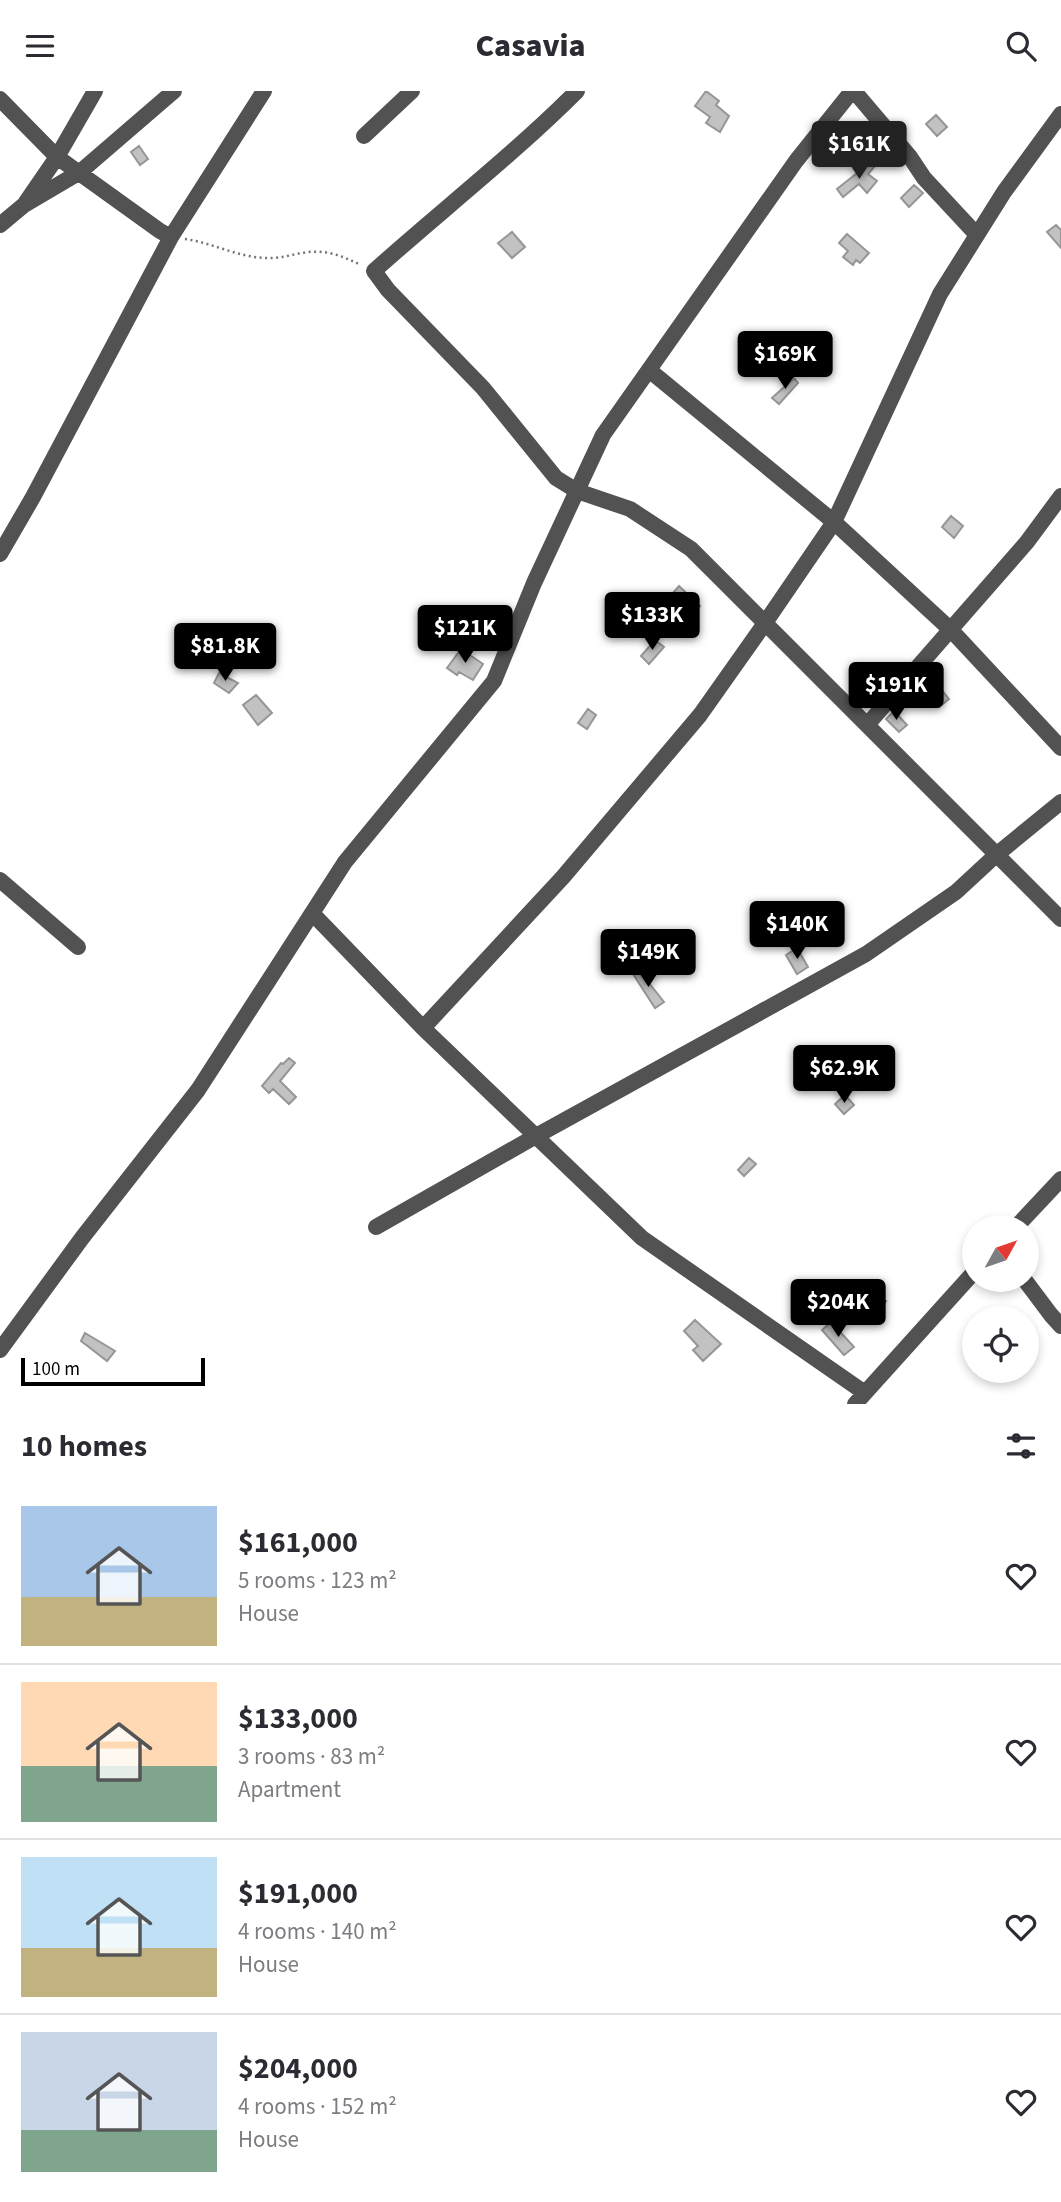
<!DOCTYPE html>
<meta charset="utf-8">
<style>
body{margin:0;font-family:"Source Sans 3",sans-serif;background:#f7f7f7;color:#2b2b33;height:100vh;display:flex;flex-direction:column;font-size:26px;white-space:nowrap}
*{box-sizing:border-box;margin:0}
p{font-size:23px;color:#7c7c81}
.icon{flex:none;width:38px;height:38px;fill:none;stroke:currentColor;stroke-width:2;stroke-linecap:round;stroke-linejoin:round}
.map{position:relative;height:1313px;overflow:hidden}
.side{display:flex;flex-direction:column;background:#fff;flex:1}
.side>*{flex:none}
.needle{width:46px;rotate:50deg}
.buttons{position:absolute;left:962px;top:1124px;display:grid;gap:14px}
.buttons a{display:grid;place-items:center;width:77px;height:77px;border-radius:50%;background:#fff;box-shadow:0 4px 10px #0003;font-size:35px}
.scale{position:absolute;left:21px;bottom:18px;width:184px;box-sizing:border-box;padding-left:7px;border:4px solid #000;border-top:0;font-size:19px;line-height:24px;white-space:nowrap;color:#000;-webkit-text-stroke:5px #fff;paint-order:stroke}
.price{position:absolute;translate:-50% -60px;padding:0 16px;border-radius:7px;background:#000;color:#fff;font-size:23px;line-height:46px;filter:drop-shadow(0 2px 4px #0008)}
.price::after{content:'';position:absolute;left:50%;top:42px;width:21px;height:16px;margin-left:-10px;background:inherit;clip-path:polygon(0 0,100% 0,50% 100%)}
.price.current{background:#222;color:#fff}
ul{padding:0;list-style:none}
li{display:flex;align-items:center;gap:21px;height:175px;padding:0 21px}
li+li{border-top:2px solid #e1e1e2}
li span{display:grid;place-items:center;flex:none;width:196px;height:140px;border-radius:0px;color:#555}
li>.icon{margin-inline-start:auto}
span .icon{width:84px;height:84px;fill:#fffc;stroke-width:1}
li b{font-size:30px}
h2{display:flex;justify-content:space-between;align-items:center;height:84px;padding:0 21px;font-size:30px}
header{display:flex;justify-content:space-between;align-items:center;height:91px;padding:0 21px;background:#fff;font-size:32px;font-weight:800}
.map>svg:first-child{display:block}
</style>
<header><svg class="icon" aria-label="menu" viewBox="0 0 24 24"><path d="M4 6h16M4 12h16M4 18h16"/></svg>Casavia<svg class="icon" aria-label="search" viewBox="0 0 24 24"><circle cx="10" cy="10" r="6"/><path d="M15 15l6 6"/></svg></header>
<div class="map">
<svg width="1061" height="1313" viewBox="0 0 1061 1313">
<rect width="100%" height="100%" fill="#fff"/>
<path fill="#c2c2c2" stroke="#969696" stroke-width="2" d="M706 0 719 10 716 14 729 25 720 41 706 32 710 26 695 15Z
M936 24 947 36 937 45 926 33Z
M139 55 148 68 140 74 131 61Z
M871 71 875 75 868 83 877 90 867 102 859 93 843 106 837 98Z
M914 94 923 102 909 116 901 107Z
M1056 134 1061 139V157L1047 141Z
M512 141 525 156 512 167 498 152Z
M847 143 869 162 860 172 856 169 853 174 843 166 848 160 839 152Z
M794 287 798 292 779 313 772 307Z
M951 425 963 435 954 447 942 436Z
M679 495 700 515 693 522 673 502Z
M655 549 664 556 649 573 641 565Z
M461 558 483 573 473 589 459 581 457 584 447 577Z
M219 582 238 592 229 602 214 592Z
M937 593 949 608 939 616 927 602Z
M256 604 272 622 258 634 243 614Z
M588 618 596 624 587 638 578 632Z
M894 620 907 634 899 641 886 628Z
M797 857 808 876 797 883 786 864Z
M638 878 664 911 655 917 633 883Z
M289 967 295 972 280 990 296 1006 289 1013 273 998 269 1002 262 995 281 972 283 973Z
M845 1004 854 1014 844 1023 835 1013Z
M749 1067 756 1073 744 1085 738 1079Z
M867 1198 886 1210 879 1221 860 1209Z
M695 1229 721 1253 703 1270 693 1259 698 1255 684 1240Z
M831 1231 854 1256 844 1264 822 1239Z
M85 1242 115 1260 107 1270 81 1250Z"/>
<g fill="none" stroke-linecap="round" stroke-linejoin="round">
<path stroke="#747474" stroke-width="2.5" stroke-dasharray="2 3.5" stroke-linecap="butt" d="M185 148C214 152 241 168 271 167 284 167 296 162 309 161 329 159 344 166 361 174"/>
<path stroke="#525252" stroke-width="16" d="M577 0C513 64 442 119 374 180L388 199 483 297 556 387 577 400 630 418 691 458 1061 828
M854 0 910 66 924 87 977 144
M0 8 57 66 160 140 171 146
M364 45 412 0
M26 111 57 66 95 0
M0 134 24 114 80 81 174 0
M649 279 834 431 951 539 1061 657
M0 463 33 406 171 146 264 0
M867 634 1027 451 1061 405
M0 789 78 856
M312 822 423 937 642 1147 865 1302
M423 937 563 786 700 624 765 532 834 431 940 203 1004 101 1061 23
M376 1136 536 1045 866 863 956 801 996 764 1061 711
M1016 1136 1061 1088
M1024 1188 1051 1224 1061 1235
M0 1259 82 1147 198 999 345 771 494 590 534 492 603 344 796 70 852 0
M855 1313 975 1180"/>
</g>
</svg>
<div class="buttons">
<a><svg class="needle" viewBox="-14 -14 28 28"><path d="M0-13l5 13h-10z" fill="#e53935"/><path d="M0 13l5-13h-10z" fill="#7c7c81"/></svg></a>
<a><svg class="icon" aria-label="locate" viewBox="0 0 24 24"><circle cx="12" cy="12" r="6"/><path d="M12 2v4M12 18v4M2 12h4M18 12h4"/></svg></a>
</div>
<div class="scale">100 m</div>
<b class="price current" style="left:859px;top:90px">$161K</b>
<b class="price" style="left:785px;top:300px">$169K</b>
<b class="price" style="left:652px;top:561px">$133K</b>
<b class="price" style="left:465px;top:574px">$121K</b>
<b class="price" style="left:225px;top:592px">$81.8K</b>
<b class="price" style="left:896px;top:631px">$191K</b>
<b class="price" style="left:797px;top:870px">$140K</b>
<b class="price" style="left:648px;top:898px">$149K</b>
<b class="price" style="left:844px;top:1014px">$62.9K</b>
<b class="price" style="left:838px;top:1248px">$204K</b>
</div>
<section class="side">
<h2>10 homes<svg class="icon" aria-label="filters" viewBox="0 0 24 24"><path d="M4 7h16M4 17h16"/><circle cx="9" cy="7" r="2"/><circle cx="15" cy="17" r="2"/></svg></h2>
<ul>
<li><span style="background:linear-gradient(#a9c7e8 65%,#c2b280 0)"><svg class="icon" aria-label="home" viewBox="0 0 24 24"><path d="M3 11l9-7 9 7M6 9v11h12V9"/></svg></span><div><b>$161,000</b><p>5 rooms · 123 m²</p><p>House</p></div><svg class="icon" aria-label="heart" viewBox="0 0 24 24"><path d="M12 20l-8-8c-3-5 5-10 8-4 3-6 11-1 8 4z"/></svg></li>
<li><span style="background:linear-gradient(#ffd9b3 60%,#7fa58c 0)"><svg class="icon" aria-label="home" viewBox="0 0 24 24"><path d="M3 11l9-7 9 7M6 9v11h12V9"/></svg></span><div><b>$133,000</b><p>3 rooms · 83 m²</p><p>Apartment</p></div><svg class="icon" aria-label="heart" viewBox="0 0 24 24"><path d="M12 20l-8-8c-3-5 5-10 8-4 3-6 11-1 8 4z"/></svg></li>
<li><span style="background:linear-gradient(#bfe0f5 65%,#c2b280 0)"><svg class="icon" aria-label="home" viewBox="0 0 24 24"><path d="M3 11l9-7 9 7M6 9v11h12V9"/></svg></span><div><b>$191,000</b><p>4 rooms · 140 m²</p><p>House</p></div><svg class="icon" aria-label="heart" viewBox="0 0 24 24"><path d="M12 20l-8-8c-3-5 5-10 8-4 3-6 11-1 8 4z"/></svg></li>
<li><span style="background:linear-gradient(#c9d6e8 70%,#7fa58c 0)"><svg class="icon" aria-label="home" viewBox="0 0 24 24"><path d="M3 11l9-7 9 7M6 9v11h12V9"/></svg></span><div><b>$204,000</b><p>4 rooms · 152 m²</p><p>House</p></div><svg class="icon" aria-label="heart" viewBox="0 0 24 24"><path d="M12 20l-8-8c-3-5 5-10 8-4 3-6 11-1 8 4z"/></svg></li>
</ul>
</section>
